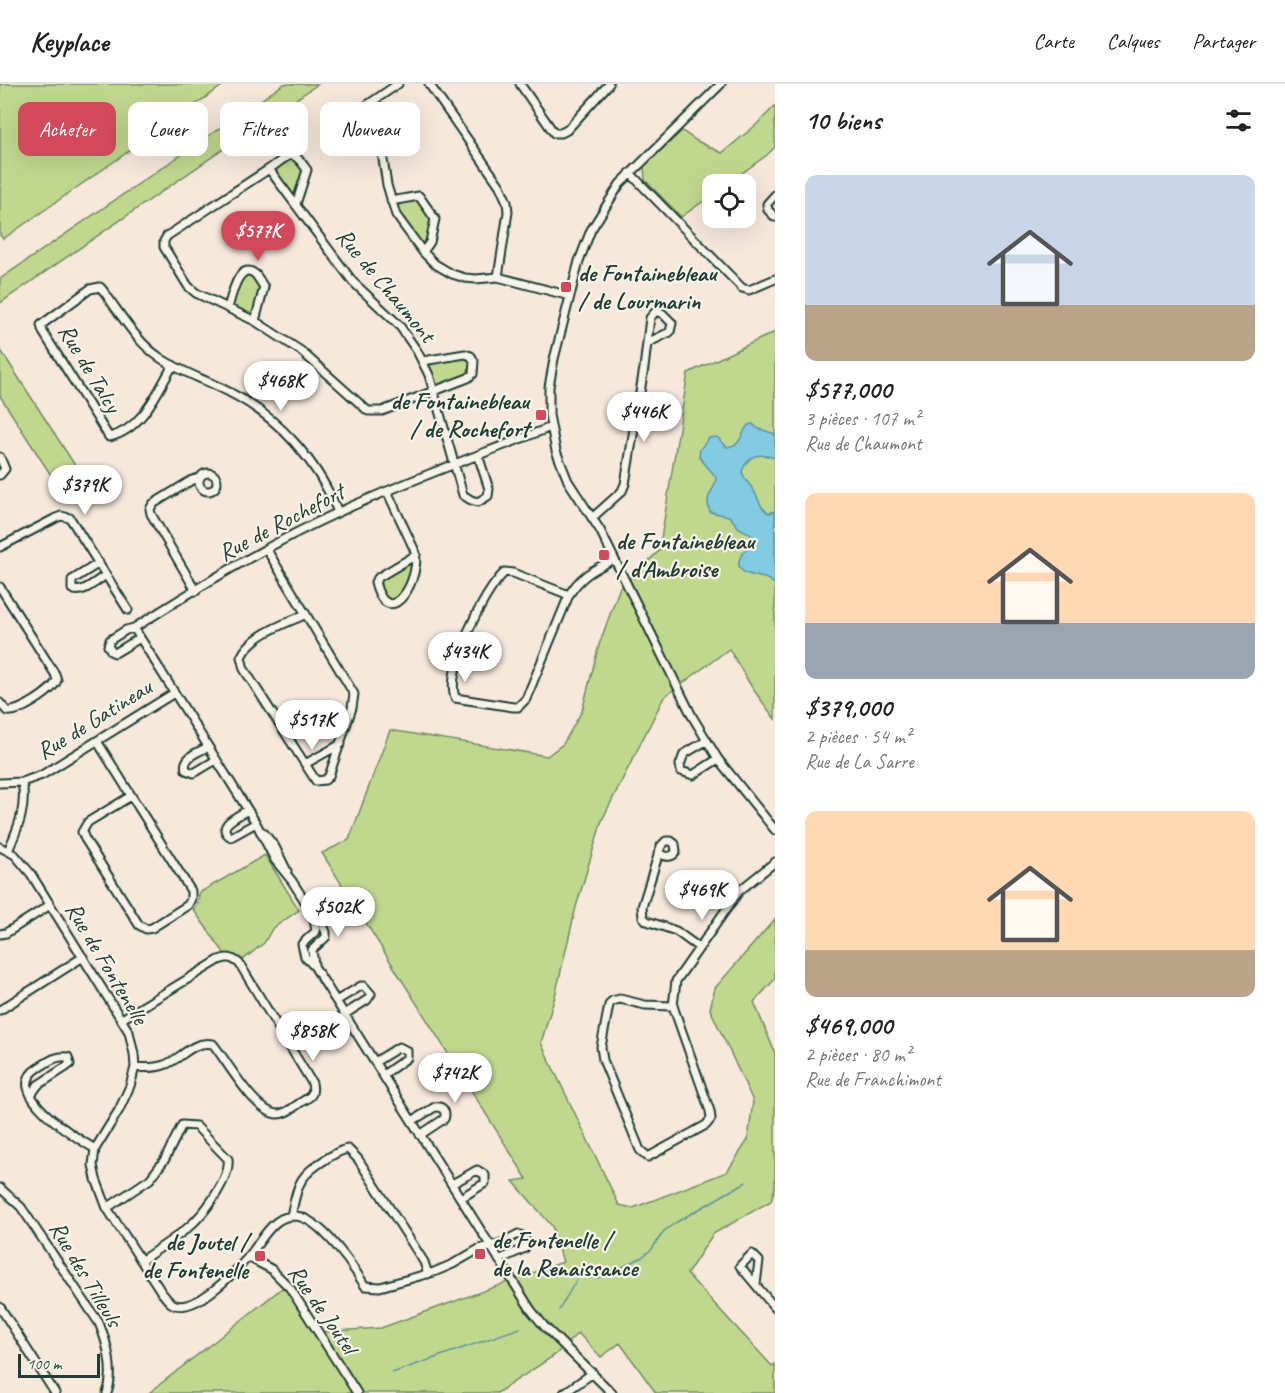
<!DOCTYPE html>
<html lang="fr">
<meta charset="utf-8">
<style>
body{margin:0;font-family:Caveat,sans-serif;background:#f2f2f2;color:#222;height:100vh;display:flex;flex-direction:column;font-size:22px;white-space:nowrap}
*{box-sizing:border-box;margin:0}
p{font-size:20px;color:#767676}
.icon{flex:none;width:33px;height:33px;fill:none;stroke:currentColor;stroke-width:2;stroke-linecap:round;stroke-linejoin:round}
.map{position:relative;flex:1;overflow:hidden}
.side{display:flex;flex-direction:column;background:#fff;width:510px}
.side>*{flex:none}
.hud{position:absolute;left:18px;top:18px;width:570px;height:54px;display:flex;gap:12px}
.fabs{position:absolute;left:702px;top:90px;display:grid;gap:12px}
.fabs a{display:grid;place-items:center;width:54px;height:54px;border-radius:12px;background:#fff;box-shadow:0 6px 24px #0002;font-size:30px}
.scale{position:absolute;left:18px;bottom:15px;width:82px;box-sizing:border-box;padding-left:6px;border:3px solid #1f3d34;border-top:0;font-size:16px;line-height:21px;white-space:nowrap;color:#1f3d34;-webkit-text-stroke:4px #f7f3e8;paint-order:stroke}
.price{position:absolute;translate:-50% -51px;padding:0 14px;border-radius:21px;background:#fff;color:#222;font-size:20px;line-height:39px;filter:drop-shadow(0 2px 3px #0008)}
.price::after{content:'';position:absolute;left:50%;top:36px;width:18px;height:14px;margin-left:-9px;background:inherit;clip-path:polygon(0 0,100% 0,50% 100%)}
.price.current{background:#d1495b;color:#fff}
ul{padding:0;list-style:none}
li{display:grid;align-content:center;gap:12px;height:318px;padding:0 30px}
li span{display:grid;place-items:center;height:186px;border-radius:12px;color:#555}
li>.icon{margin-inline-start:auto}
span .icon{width:108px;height:108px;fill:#fffc;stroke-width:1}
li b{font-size:26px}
h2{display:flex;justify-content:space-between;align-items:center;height:72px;padding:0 30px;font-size:26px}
.chip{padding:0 21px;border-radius:12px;background:#fff;box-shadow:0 6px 24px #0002;font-size:21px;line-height:54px}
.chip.current{background:#d1495b;color:#fff}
header{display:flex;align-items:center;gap:36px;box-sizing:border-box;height:84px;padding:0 30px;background:#fff;border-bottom:2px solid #e0e0e0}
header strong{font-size:28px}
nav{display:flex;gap:33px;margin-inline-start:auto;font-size:21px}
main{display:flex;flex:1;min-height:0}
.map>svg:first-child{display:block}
</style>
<header>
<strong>Keyplace</strong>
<nav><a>Carte</a><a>Calques</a><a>Partager</a></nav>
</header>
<main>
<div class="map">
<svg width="775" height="1309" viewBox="0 0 775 1309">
<rect width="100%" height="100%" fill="#f6e8db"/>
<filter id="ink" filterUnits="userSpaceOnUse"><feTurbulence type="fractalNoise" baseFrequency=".0167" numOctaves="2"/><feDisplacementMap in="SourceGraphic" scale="12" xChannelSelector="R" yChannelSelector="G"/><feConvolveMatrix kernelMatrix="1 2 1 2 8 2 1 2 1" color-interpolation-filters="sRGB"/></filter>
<g filter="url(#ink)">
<path fill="#c0d88e" stroke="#708a61" stroke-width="1.5" d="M0 0H225L3 155 0 151Z
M284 0H318L0 219V195Z
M775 22V63L767 71 727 100H712V111L681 133 645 96 644 82 682 47 697 57 722 69 756 41Z
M289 72 307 86 296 120 269 85Z
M419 112 435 135 423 168 391 117Z
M249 188 264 203 255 237 228 224 237 195Z
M775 248V635L753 605 729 565 664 613 602 736 576 823 555 912 541 959 619 1121 633 1124 727 1088 748 1056 753 1017 710 925 715 904 775 835V895L754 918 775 969V1103L771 1117 713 1150 687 1190 772 1282 775 1280V1309H656L620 1259 601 1273 578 1249 555 1271 497 1309H149L286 1201 319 1248 381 1244 563 1178 552 1142 513 1097 527 1095 322 769 349 756 390 646 547 672 563 660 582 627 599 561 620 503 659 467 688 289Z
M0 265 78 386 56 399 0 312Z
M471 272 473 290 433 306 423 277Z
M416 471V481L402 514 390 520 378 508 379 493Z
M265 771 299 826 272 845 264 859 239 879 227 873 193 825 198 820 199 809Z"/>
<path fill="#82cbe2" stroke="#5a929c" stroke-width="1.5" d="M753 340 757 344 775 350V374C759 368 747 371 742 388 745 397 751 401 755 409 760 417 759 423 769 429L775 427V501C773 499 770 496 767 495 758 491 733 492 740 474 743 466 752 463 753 454L749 449 739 444 729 432 710 428C703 409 716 408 716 393L699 373 700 365 709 354 717 353 727 363C744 360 739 352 748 341Z"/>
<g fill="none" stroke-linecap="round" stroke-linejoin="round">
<path stroke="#5a929c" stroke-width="1.5" d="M559 1226 578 1193 598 1194 641 1174 652 1165 664 1147 675 1139 746 1098
M392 1289 520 1244
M318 1309 319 1308"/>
<defs>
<path id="minor" d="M398 0 363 24 362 33 382 69 387 101 396 131 423 168 435 180 452 190 465 194 476 195 498 193 570 212
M429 0 500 102 507 118 508 128 498 193
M520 0 554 49H561L567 46 609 0
M721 0 620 100 591 146 579 177 554 275 549 303V331L556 367 568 397 600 446 692 632 718 675 775 746
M269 85C289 72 291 62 307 86L296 120
M630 89 742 204 749 206 775 195
M775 111 767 120 768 126 775 133
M391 117 419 112 435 135 430 158 423 168
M228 224C231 215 238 176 255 190 258 193 261 199 264 203L255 237
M423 277 465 270 471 272 474 277 473 290 468 294 382 327H368L301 267 255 237 196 209 188 202 164 163V157L167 152 269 85 353 198 399 241 417 267 429 291 463 411 471 416 478 418 488 412 489 405 478 371
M173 281C158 307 142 346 109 353L43 248 41 241 90 205 100 203C106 209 109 215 114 222 127 240 140 260 159 273 180 288 207 296 229 308 279 333 317 377 338 428
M0 373 5 385 0 391
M199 398a9 9 0 1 1 18 0a9 9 0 1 1-18 0Z
M387 407 414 465C424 491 389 552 375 498L379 493 416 471
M592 434 622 407 625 400 644 284 650 234 656 227 663 230 672 239 670 248 647 259
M0 463 56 434 61 432 70 434 128 526
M267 466 354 610 352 624 329 692 325 696 316 697 244 585 241 573C252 550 283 541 306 530
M99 479 72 496V505C82 511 96 497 106 491
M0 503 55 590 57 596C53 607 18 630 7 627L0 619
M196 507 151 430 150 425 153 420 192 396 199 394
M569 511 513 489 505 488C483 508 445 585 455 614L513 623H518L526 615 569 511C581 491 594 486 614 475
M134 544 256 739 275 776 292 797 313 830 322 839 326 848V853L312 866 314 880
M140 554 115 569 112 568 108 562 110 556 126 546 134 544C200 502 269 460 339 428 408 396 480 371 551 343
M97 657 191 807V815L188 821 152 844 146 845 139 841 85 755 82 748 88 738 131 712
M706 657 684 670 680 681 681 687 693 691 718 675
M208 663C198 668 182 673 186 686L194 689 216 676
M305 680 341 660
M0 699 22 698 42 691 174 609
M248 726C238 732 214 742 231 753L256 739
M263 748 275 763 287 787
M0 763 15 771 31 790 129 948 134 970 135 983 130 1002 119 1026 95 1065 93 1081 96 1095 107 1124 162 1209C165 1212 168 1217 171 1219 193 1233 236 1187 249 1172 258 1161 267 1144 278 1137 283 1133 290 1132 296 1132 320 1134 353 1182 365 1202L380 1203 434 1188 453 1180 479 1165 501 1159 518 1150 523 1152 527 1159 525 1164 499 1176
M8 767C18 744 27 724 22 698
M658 770C665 772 671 775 676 768L675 760 671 757H666L661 762 642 823 643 833 647 837 676 847 698 863
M313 830 316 847 302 860 305 873 314 882 531 1226 544 1242 612 1309
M0 850 6 849 50 821
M336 917 361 902H364L371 910 367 916 345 930
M673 922 645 921 620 915 612 917 609 921 601 963 603 976 640 1066 648 1073 706 1041 711 1035 710 1027 673 922 676 897 739 807 775 778
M0 926 83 873
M122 935 219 876C228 872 232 874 239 879L312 999C314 1010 312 1012 303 1017 296 1021 287 1030 278 1030 255 1029 227 977 213 960 192 956 182 975 164 981 155 984 145 984 135 983
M375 978 399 963 407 967V974L383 991
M31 1011 38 1001 66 983 70 980 68 973C56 971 48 978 38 984 0 1008 77 1054 95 1065
M412 1037 435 1023C443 1022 447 1028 444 1035L420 1051
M452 1100 477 1086 485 1091V1099L461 1114
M0 1104 21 1123 99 1239C107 1258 115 1288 107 1309
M107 1124 150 1095 165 1075 182 1041 196 1042 228 1075C231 1092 208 1124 196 1136 182 1151 159 1164 142 1176
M291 1132C298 1101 297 1093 326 1075 333 1071 340 1066 348 1065L358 1075 424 1178 428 1190
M248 1173 271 1185 290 1204 357 1309
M756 1200 759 1177 752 1170 740 1182 775 1224
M0 1223 55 1309
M564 1309 593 1289"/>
</defs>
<use href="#minor" stroke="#1f3d34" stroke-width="11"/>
<use href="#minor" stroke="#f7f3e8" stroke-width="7"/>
</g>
</g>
<g fill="#d1495b" stroke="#f7f3e8" stroke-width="2">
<rect x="560" y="197" width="12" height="12" rx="3"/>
<rect x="535" y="325" width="12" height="12" rx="3"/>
<rect x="598" y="465" width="12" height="12" rx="3"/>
<rect x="474" y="1164" width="12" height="12" rx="3"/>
<rect x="254" y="1166" width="12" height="12" rx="3"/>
</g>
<g text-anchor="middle" stroke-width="4.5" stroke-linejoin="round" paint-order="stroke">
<g font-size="24" font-weight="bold" fill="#1f3d34" stroke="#f7f3e8" text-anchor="start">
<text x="578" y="197">de Fontainebleau<tspan x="578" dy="28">/ de Lourmarin</tspan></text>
<text x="529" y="325" text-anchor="end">de Fontainebleau<tspan x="529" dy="28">/ de Rochefort</tspan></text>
<text x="616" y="465">de Fontainebleau<tspan x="616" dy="28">/ d'Ambroise</tspan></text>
<text x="492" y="1164">de Fontenelle /<tspan x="492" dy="28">de la Renaissance</tspan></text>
<text x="248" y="1166" text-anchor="end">de Joutel /<tspan x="248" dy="28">de Fontenelle</tspan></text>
</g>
<g font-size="24" fill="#1f3d34" stroke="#f7f3e8">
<text transform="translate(386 201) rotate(50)" y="8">Rue de Chaumont</text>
<text transform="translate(90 284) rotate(59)" y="8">Rue de Talcy</text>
<text transform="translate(281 438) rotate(-28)" y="8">Rue de Rochefort</text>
<text transform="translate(94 635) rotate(-32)" y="8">Rue de Gatineau</text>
<text transform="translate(107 879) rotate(59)" y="8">Rue de Fontenelle</text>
<text transform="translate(86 1190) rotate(59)" y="8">Rue des Tilleuls</text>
<text transform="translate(323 1225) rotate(55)" y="8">Rue de Joutel</text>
</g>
</g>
</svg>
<div class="fabs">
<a><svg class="icon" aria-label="locate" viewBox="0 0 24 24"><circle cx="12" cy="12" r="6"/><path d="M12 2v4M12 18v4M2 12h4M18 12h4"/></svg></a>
</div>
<div class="scale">100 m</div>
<b class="price current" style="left:258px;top:178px">$577K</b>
<b class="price" style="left:281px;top:328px">$468K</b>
<b class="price" style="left:644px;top:359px">$446K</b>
<b class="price" style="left:85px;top:432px">$379K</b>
<b class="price" style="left:465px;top:599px">$434K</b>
<b class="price" style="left:312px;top:667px">$517K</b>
<b class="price" style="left:702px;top:837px">$469K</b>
<b class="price" style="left:338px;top:854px">$502K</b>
<b class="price" style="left:313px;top:978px">$858K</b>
<b class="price" style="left:455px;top:1020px">$742K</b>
<div class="hud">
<a class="chip current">Acheter</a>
<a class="chip">Louer</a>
<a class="chip">Filtres</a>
<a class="chip">Nouveau</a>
</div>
</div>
<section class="side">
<h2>10 biens<svg class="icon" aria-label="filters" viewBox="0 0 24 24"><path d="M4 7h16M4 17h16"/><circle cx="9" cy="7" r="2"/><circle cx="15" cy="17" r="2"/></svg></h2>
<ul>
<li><span style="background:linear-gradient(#c9d6e8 70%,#b9a48a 0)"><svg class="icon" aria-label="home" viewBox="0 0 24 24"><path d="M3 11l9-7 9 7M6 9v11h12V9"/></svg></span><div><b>$577,000</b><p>3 pièces · 107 m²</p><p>Rue de Chaumont</p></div></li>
<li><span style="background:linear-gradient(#ffd9b3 70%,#9aa5b1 0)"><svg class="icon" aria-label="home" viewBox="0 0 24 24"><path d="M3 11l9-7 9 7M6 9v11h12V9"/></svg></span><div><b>$379,000</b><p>2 pièces · 54 m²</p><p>Rue de La Sarre</p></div></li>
<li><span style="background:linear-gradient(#ffd9b3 75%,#b9a48a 0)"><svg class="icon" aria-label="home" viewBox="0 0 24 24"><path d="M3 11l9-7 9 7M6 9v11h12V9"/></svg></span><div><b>$469,000</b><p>2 pièces · 80 m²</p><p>Rue de Franchimont</p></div></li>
</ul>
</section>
</main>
